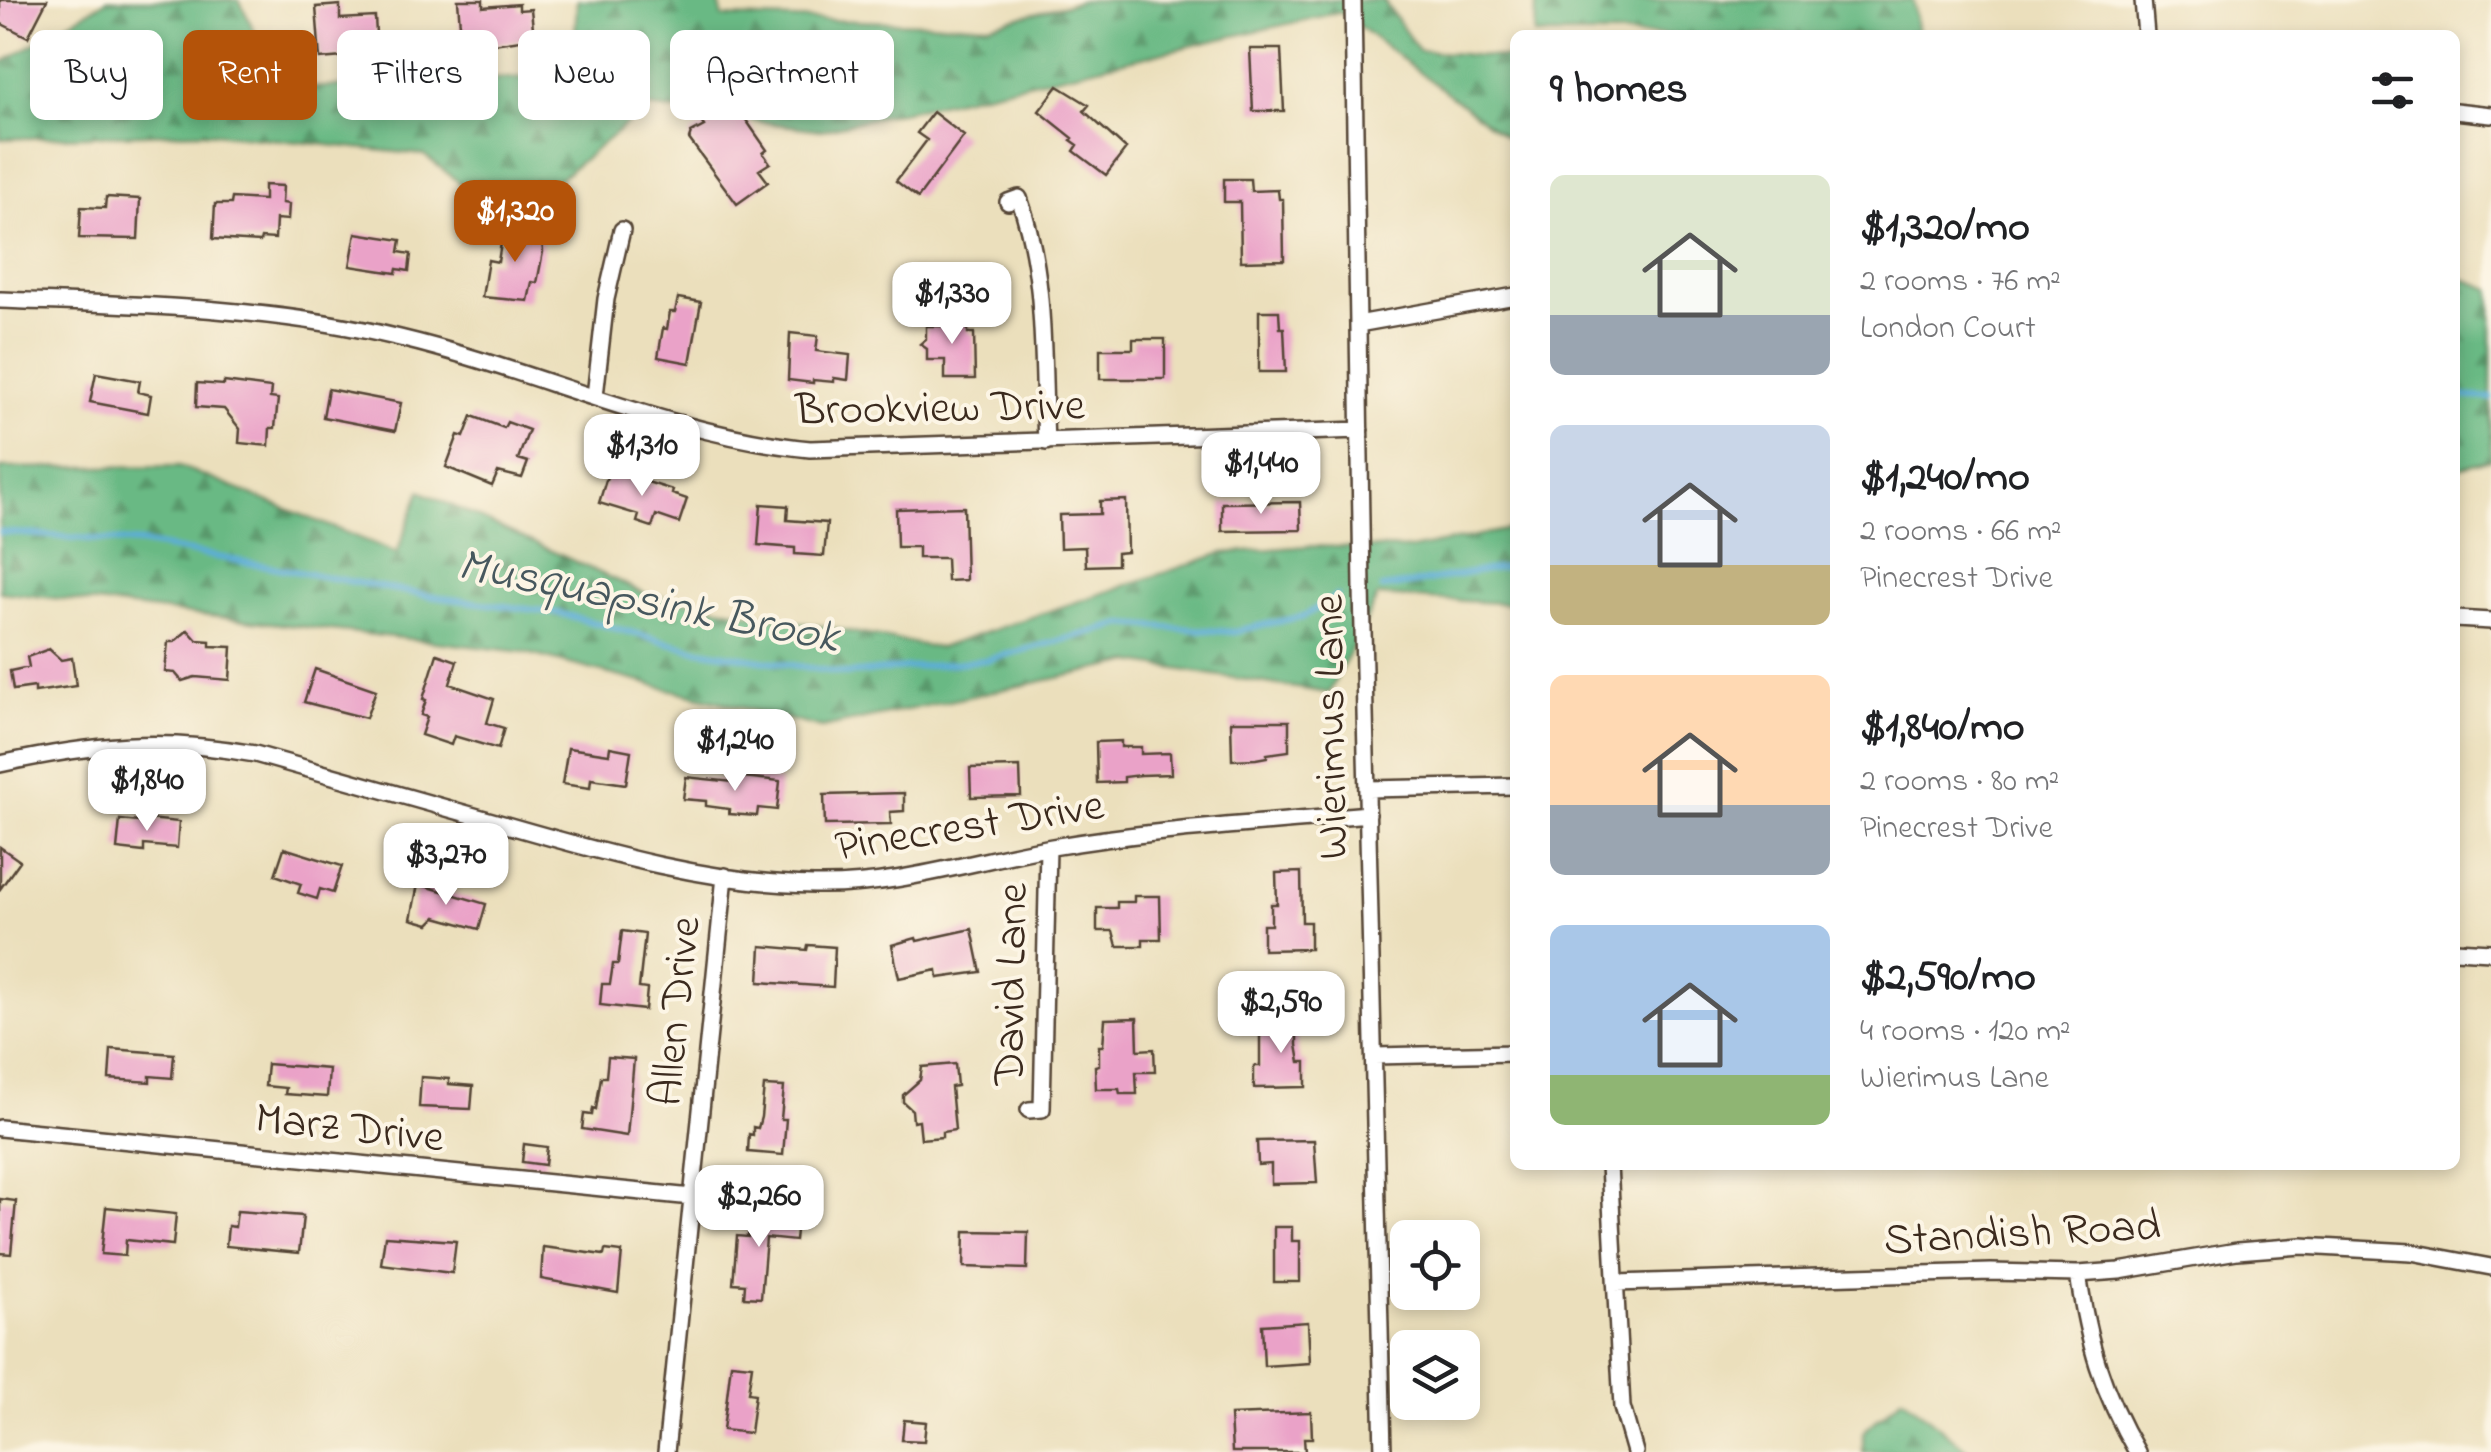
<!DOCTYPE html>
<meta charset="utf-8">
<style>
body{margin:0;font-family:"Indie Flower",sans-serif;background:#f6f6f6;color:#202124;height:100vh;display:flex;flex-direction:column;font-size:38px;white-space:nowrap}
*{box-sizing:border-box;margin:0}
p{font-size:32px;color:#757577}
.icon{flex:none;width:55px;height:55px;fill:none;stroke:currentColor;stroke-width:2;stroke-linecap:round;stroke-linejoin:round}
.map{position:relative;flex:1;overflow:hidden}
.panel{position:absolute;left:1510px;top:30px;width:950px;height:1140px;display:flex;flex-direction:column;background:#fff;border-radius:15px;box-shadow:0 5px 15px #0003}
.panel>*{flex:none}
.top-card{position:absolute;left:30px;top:30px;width:950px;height:90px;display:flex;gap:20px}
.controls{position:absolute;left:1390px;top:1220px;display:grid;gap:20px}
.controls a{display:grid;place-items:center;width:90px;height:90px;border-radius:15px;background:#fff;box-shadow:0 5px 15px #0003;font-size:50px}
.price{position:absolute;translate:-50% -85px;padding:0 22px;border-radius:20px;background:#fff;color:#222;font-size:32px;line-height:65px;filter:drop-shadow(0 2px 5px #0008)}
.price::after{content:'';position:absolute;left:50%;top:60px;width:30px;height:22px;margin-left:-15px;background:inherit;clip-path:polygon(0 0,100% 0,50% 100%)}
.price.active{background:#b45309;color:#fff}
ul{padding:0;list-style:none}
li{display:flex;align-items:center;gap:30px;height:250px;padding:0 40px}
li span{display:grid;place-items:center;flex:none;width:280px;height:200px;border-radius:15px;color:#555}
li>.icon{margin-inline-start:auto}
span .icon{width:120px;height:120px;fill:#fffc;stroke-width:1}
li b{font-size:42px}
h2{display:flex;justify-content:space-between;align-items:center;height:120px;padding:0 40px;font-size:42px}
.pill{padding:0 35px;border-radius:15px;background:#fff;box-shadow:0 5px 15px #0003;font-size:35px;line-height:90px}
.pill.active{background:#b45309;color:#fff}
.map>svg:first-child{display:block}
</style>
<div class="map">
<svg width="2491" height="1452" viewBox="0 0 2491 1452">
<defs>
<pattern id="forest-firs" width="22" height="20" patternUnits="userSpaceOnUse" patternTransform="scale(2.5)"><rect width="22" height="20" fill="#69b984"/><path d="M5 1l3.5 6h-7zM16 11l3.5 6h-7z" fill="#58976b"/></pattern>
</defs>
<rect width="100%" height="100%" fill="#fcf5e5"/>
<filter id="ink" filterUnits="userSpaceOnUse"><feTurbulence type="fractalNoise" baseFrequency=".01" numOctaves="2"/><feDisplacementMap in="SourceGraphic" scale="20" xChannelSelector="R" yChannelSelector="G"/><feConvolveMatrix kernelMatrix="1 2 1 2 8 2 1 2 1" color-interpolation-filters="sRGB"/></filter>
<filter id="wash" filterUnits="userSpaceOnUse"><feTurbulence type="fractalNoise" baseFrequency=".0048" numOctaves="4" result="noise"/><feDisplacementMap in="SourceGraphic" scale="40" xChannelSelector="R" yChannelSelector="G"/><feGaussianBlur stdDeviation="2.25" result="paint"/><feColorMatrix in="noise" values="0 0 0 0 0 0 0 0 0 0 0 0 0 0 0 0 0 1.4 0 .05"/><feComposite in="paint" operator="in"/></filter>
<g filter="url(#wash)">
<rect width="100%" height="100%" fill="#ebdfbc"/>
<path fill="url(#forest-firs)" stroke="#527251" stroke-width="2.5" d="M107 0H239L283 89 573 75 577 0H718L723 17 989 25 1084 0H1383L1418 50 1515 59V144L1340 12 821 130 648 107 508 220 424 155 203 132 0 139V64Z
M1536 0H1913L1918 35H1535Z
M2455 276 2491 289V459L2455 469Z
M179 466 397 553 420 491 646 594 939 648 1223 553 1308 546 1411 549 1515 528V604L1378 596 1329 693 1132 662 822 728 523 652 0 592V468Z
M1903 1397 1968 1450 1967 1452H1863V1432Z"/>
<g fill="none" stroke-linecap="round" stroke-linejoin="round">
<path stroke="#5cadd6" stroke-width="6" d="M2455 396 2491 398
M0 532 141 543 435 597 558 613 693 649 847 674 986 660 1123 624 1231 632 1304 616 1337 596
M1382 588C1427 583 1470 571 1515 566"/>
</g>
<g id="blocks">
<path fill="#eaa2c8" d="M0 0H47L28 37 0 23Z
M458 0H483V7L519 4V10L531 9 534 38 486 45V50L462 52Z
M340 5V19L375 17 377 51 343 53V57L320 59 316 7Z
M1250 49H1281L1284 111H1253Z
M1058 86 1089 105 1084 111 1126 149 1106 175 1074 151 1078 145 1071 140 1073 138 1039 111Z
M737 107 767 150 763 153 770 163 759 170 768 182 737 204 689 139 691 133 704 126 702 123 718 112 721 117Z
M933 112 964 136 918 198 896 181 927 140 917 133Z
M1224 179H1250L1251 191 1278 190 1279 199H1283L1284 260 1241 261 1240 202H1224Z
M264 185 283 186 282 203 289 204 288 220 276 219 275 239 261 238 260 242 213 239 215 204H231L232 198 264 200Z
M106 197 140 199 138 239 79 238 81 207 105 208Z
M515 220 539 225 536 239H542L543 252 537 283 532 282 528 301 482 297 488 260 498 262 501 243 507 244 508 234 512 235Z
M356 233 401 240 399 252 411 254 409 271 397 269 396 273 350 266Z
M678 298 701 302 690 363 658 357 663 328 667 329 670 312H675Z
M1259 311H1279L1280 328H1284L1286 372H1259Z
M944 315H968V333H974L975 379H945V360H927V349L920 344 926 339V326H944Z
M790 333 818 336 816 351 850 355 848 380 834 378V382L813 380V383L788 380Z
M1133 339H1165V379H1100V349H1133Z
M96 373 140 381 138 392 151 395 148 413 90 402Z
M224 382 271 388 270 398 278 399 275 428H270L269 446 239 443 240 429 224 409 196 407 197 383 224 385Z
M328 389 401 403 395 431 323 417Z
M472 416 504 428 507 422 529 430 518 459 528 462 522 478 498 472 492 486 446 467 458 435 464 437Z
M609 470 673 490 672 494 687 499 679 523 656 515 652 527 637 522 639 515 599 503Z
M1126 500 1127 552 1117 553V565L1086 566 1085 547 1060 548 1059 515 1100 514V501Z
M1300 502 1301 530 1222 531V503Z
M761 504 788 506 787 520 827 523 824 556 795 554V548L758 545Z
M964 507 966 580 947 581 946 558H918V547H897L896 509Z
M188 630 197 640 210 641V646L232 647 230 680 195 677 182 681 175 673 165 672 168 642H174Z
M49 649 61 660 72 658 76 686 35 692V687L13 690 10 671 29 667 27 657Z
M437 654 457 661 450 684 494 699 487 723 504 728 498 749 454 736 451 745 421 735 427 717 421 715 426 700 423 699Z
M315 669 376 690 366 718 304 702Z
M1231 721H1289V751L1267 754V757L1256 759 1232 760Z
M1121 741V747H1141V754L1170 753 1171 774 1141 775 1124 777V782L1097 783 1096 742Z
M610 747 631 751 626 784 591 779 590 788 562 784 568 748 609 754Z
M1020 767 1021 796 971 797 970 768Z
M734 776 780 781 777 810 758 808 757 816 729 814V809L706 806V801L683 799 686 777 733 782Z
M904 793V811L890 812 891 824 825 825 824 795Z
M139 818 179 822 177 848 144 845V852L117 849 120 820 138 822Z
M0 847 20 861 0 889Z
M284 848 342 866 333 893 320 889 317 899 298 893 301 884 275 875Z
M1301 872 1302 922H1310V949L1263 950V925H1271V904H1277L1276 873Z
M418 884 486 904 479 929 436 917 429 924 411 919Z
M1134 896H1160L1161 939H1143V946H1117L1113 931H1097V908H1117V902H1134Z
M972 929 981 972 938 978 937 970 899 978 892 945 916 938 917 941Z
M622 931 645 934 639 988 647 989 645 1010 600 1005 602 984H610L613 964H618Z
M808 945 835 947 833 987 759 982 761 946 807 950Z
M1277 1011H1297V1045L1300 1062H1306V1087L1254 1088V1066H1260V1033H1277Z
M1137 1018 1138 1050 1154 1049 1155 1072H1136L1137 1094H1120L1119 1089H1096L1095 1066 1099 1065V1046H1103L1105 1019Z
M111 1049 174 1054 172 1078 150 1076V1082L109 1079Z
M608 1057 634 1059 627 1136 582 1129 584 1114 592 1115 593 1108 596 1109 601 1077H606Z
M267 1064 329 1069 327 1097 285 1094 286 1088 265 1086Z
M955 1064 957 1086 951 1087 955 1130 942 1132V1137L921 1139 919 1120 913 1121 912 1110 903 1102V1095L920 1080 922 1067Z
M421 1077 449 1079V1084L473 1086 471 1109 419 1107Z
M764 1086 784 1087 781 1119H786L783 1155 748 1152 749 1134 753 1135V1127L758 1128 761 1117Z
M1314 1140 1317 1183 1271 1184V1164L1258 1165 1257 1141Z
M524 1144 547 1147 545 1165 522 1162Z
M0 1199 16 1201 11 1254 0 1253Z
M106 1207 176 1214 173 1245 126 1240 125 1256 101 1254Z
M237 1211 303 1216 299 1253 226 1246 228 1226 235 1227Z
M750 1214 797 1219 795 1241 766 1238 761 1298 744 1297 745 1284 733 1283 737 1236 748 1237Z
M1274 1227H1292V1241H1300V1282H1274Z
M965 1231 1028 1232 1027 1269 964 1267Z
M385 1236 456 1241 452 1273 381 1264Z
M543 1247 604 1255 605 1250 622 1252 618 1293 541 1279Z
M1308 1322 1310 1363 1264 1366 1262 1325Z
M731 1363 752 1365 748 1393 755 1394 750 1433 723 1430Z
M1311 1412 1312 1438H1304L1305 1452H1232L1230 1415Z
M904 1420 926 1422 924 1441 902 1440Z"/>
</g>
</g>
<g filter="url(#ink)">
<use href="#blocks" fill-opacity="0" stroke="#554536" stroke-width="2.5"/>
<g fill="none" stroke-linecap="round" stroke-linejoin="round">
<defs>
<path id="street" d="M1353 0 1362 589 1383 1452
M2143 0 2146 35
M2455 111 2491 115
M1008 202 1019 198C1047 275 1042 360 1046 442
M0 300C134 305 269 306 400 338 538 371 668 435 810 449L1360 430
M1358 324 1515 296
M595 396 606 299 622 230
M2455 619 2491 621
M0 764C93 744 160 737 255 754 340 778 425 802 510 826 607 854 711 883 814 885 896 887 972 861 1052 847 1156 829 1262 824 1368 814
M1367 789 1515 786
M2455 950 2491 952
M1374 1056 1515 1053
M1029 1110 1042 1109 1048 848
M0 1128 692 1197
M1609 1165 1622 1407 1635 1452
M2078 1274C2088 1342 2102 1392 2137 1452
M1615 1283 1991 1272 2078 1274 2119 1271 2237 1251 2302 1246 2411 1252 2491 1267
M666 1452 725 876"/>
</defs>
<use href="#street" stroke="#554536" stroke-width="20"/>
<use href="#street" stroke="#fff" stroke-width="15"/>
</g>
</g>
<g text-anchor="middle" stroke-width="8" stroke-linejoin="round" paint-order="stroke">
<g font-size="45" fill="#3b2a1e" stroke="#fcf5e5">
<text transform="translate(940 405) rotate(-1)" y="16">Brookview Drive</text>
<text transform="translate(1328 727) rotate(-91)" y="16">Wierimus Lane</text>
<text transform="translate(969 823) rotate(-9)" y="16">Pinecrest Drive</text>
<text transform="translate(1008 984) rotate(-89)" y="16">David Lane</text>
<text transform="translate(673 1011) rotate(-84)" y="16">Allen Drive</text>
<text transform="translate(350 1125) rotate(6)" y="16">Marz Drive</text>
<text transform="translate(2022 1230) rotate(-3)" y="16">Standish Road</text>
</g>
<g font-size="48" font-style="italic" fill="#47585e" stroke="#fcf5e5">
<text transform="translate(649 598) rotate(11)" y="17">Musquapsink Brook</text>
</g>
</g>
</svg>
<div class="controls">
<a><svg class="icon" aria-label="locate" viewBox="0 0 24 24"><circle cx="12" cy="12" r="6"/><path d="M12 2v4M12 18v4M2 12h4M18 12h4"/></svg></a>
<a><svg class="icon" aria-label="layers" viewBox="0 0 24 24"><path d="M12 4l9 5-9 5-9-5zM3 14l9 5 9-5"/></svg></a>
</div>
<b class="price active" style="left:515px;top:265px">$1,320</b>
<b class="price" style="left:952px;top:347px">$1,330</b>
<b class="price" style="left:642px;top:499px">$1,310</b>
<b class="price" style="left:1261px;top:517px">$1,440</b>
<b class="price" style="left:735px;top:794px">$1,240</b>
<b class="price" style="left:147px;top:834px">$1,840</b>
<b class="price" style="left:446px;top:908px">$3,270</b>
<b class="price" style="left:1281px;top:1056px">$2,590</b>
<b class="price" style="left:759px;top:1250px">$2,260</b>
<div class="top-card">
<a class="pill">Buy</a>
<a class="pill active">Rent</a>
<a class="pill">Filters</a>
<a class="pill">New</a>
<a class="pill">Apartment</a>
</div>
<section class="panel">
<h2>9 homes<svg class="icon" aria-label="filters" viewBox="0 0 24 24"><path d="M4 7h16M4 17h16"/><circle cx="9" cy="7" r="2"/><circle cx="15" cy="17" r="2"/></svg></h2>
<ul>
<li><span style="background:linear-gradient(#dfe7d0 70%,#9aa5b1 0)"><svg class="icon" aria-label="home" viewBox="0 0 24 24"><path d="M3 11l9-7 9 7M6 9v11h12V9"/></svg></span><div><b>$1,320/mo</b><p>2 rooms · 76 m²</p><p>London Court</p></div></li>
<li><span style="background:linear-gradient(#c9d6e8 70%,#c2b280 0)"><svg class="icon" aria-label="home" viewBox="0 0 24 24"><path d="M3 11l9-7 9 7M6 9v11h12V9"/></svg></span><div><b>$1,240/mo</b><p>2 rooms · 66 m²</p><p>Pinecrest Drive</p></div></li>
<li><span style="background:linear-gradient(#ffd9b3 65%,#9aa5b1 0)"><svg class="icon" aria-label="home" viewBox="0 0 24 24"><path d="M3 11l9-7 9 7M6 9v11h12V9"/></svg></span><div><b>$1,840/mo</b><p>2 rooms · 80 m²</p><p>Pinecrest Drive</p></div></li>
<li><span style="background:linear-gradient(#a9c7e8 75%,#8fb573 0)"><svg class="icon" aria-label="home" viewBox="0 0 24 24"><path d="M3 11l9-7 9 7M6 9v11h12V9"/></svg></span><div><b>$2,590/mo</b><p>4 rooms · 120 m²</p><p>Wierimus Lane</p></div></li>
</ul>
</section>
</div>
